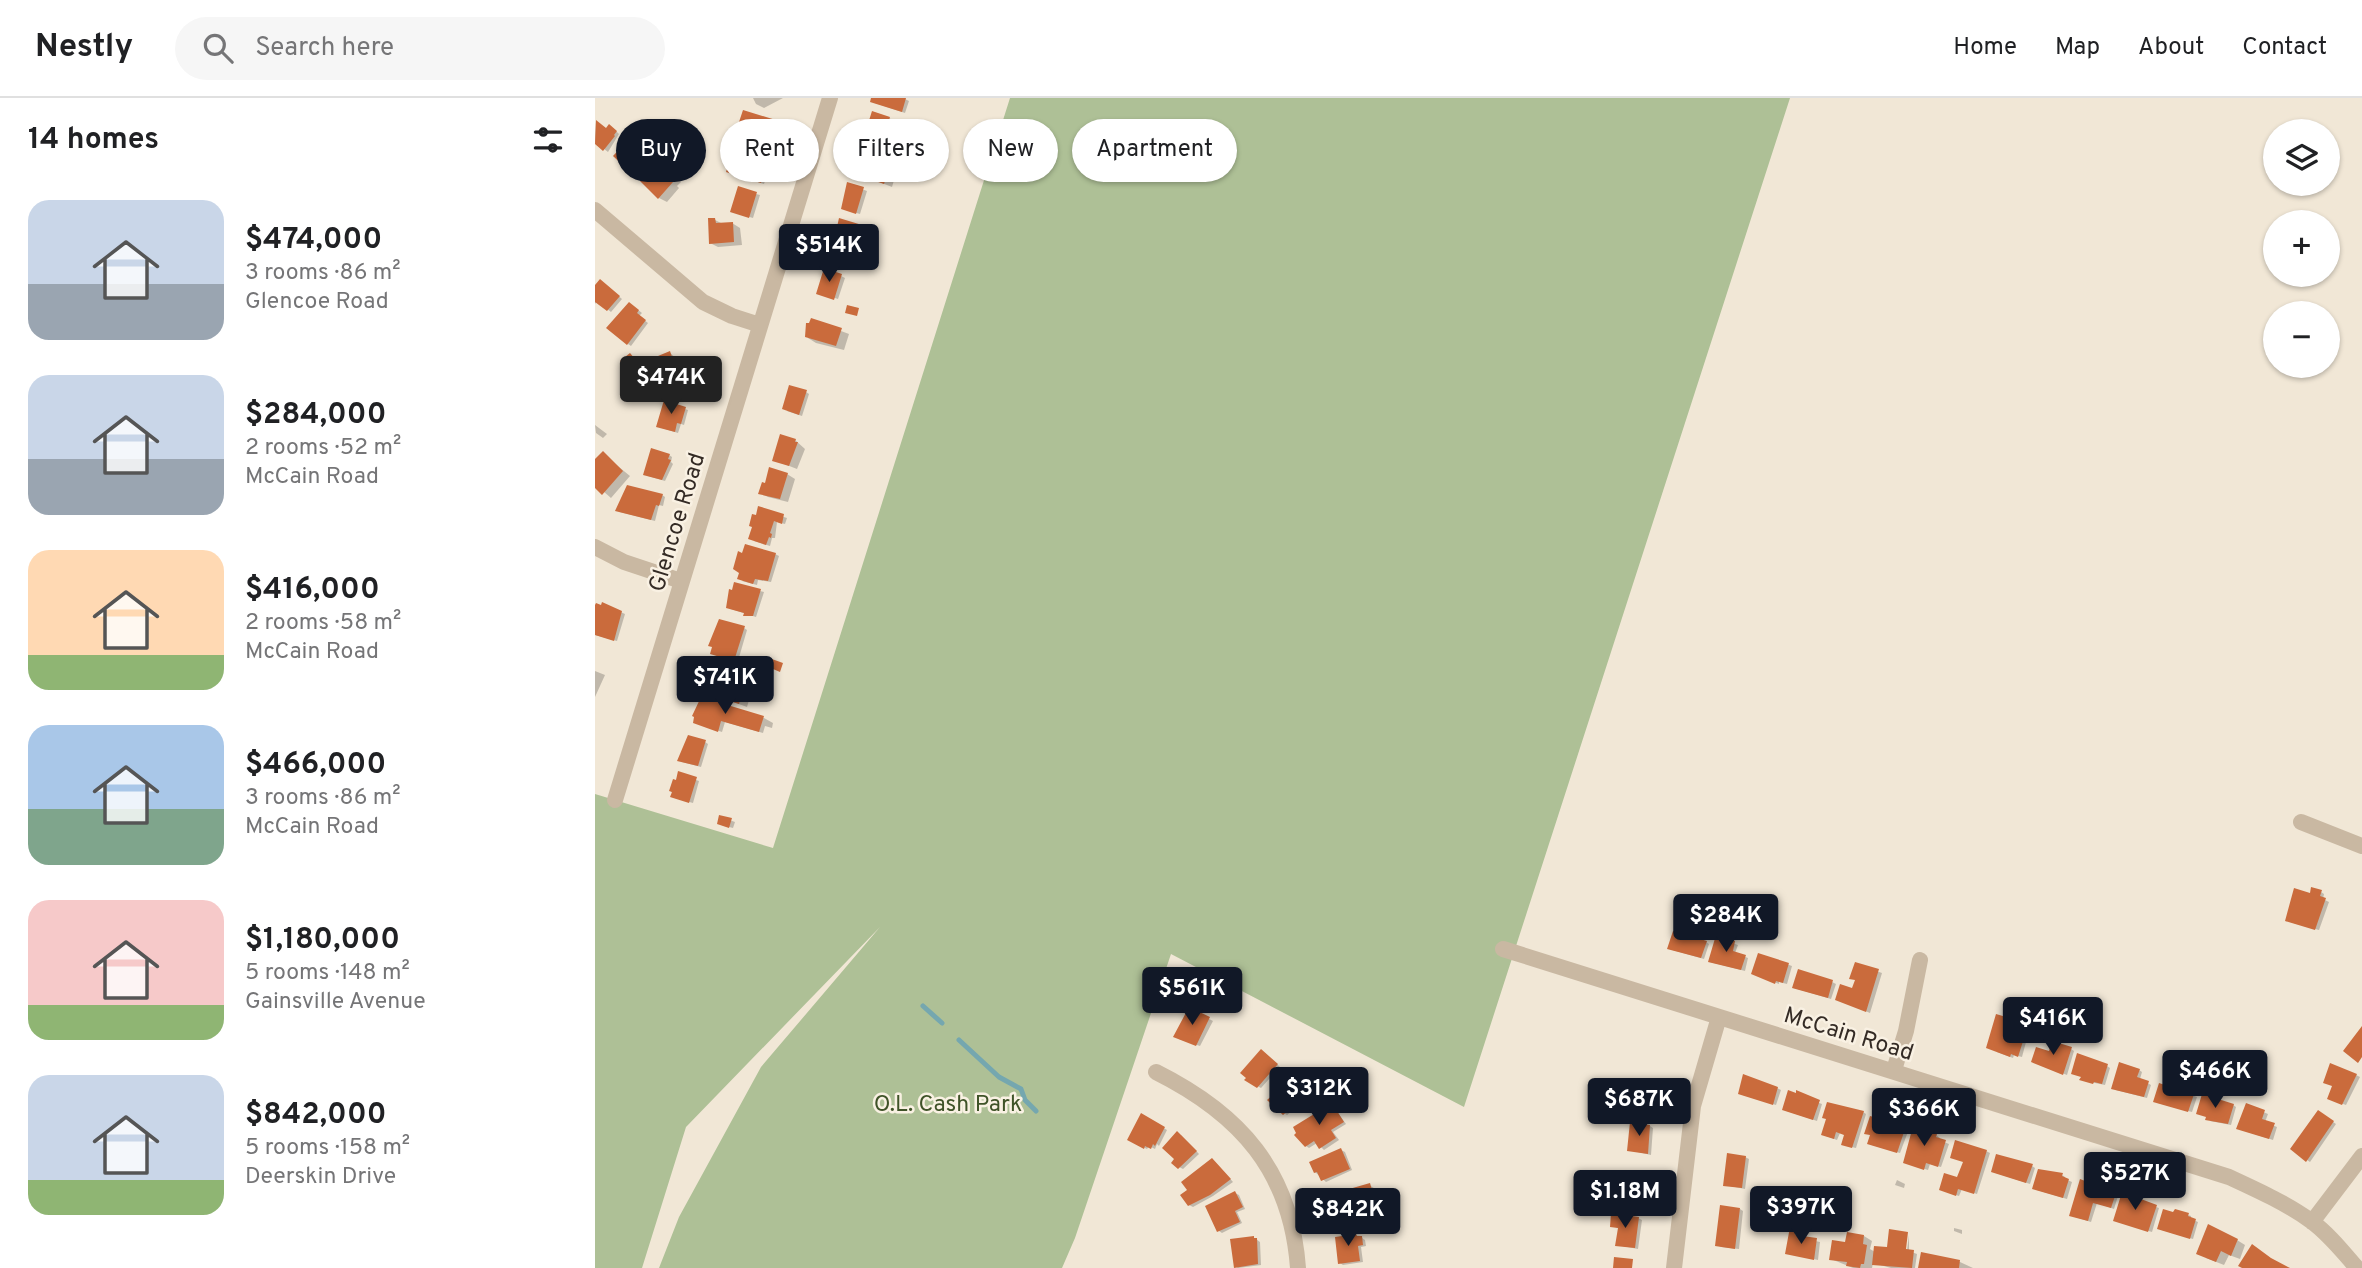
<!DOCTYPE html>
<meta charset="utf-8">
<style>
body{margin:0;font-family:Overpass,sans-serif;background:#f6f6f6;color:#202124;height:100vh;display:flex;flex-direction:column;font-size:26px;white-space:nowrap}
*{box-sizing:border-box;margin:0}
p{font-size:23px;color:#757577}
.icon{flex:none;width:38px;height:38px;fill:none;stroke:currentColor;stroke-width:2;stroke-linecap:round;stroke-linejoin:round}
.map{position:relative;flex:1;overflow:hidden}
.sheet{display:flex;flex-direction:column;background:#fff;width:595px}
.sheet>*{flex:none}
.banner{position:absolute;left:21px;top:21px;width:665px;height:63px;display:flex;gap:14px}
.tools{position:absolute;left:1668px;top:21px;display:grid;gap:14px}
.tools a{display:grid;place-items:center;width:77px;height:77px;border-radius:50%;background:#fff;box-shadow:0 2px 5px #0004;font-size:35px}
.price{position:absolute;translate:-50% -60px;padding:0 16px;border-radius:7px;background:#111827;color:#fff;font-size:23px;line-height:46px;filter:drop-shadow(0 2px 4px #0008)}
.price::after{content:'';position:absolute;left:50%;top:42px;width:21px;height:16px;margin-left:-10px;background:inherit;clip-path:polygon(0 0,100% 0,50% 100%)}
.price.active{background:#222;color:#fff}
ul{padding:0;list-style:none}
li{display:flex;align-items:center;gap:21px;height:175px;padding:0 28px}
li span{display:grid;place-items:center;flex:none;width:196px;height:140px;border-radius:21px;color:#555}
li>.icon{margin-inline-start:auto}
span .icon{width:84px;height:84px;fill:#fffc;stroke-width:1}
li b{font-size:30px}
h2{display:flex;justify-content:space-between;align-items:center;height:84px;padding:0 28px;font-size:30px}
.tag{padding:0 24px;border-radius:32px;background:#fff;box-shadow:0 2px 5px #0004;font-size:24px;line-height:63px}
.tag.active{background:#111827;color:#fff}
header{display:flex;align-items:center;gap:42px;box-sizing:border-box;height:98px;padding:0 35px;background:#fff;border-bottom:2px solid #e0e0e0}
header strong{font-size:33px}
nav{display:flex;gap:38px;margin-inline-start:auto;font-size:24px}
.search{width:490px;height:63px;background:#f6f6f6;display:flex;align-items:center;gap:18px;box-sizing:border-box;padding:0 24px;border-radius:38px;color:#757577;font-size:26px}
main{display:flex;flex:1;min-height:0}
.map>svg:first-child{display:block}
</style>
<header>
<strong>Nestly</strong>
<div class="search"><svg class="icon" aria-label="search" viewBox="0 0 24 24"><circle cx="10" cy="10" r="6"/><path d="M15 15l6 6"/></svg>Search here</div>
<nav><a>Home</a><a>Map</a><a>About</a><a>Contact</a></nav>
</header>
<main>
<section class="sheet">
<h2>14 homes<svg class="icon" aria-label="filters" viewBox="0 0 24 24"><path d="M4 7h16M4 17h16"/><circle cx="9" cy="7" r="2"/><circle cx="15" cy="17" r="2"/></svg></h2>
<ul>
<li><span style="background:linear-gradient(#c9d6e8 60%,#9aa5b1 0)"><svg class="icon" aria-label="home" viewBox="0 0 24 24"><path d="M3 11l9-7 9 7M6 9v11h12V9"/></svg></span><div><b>$474,000</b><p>3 rooms · 86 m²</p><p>Glencoe Road</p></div></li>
<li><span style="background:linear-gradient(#c9d6e8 60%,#9aa5b1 0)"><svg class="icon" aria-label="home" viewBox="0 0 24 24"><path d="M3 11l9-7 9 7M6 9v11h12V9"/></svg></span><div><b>$284,000</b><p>2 rooms · 52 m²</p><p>McCain Road</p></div></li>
<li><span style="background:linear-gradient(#ffd9b3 75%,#8fb573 0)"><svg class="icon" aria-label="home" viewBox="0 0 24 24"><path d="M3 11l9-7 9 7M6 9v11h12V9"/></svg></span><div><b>$416,000</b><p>2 rooms · 58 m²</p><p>McCain Road</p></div></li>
<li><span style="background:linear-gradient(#a9c7e8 60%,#7fa58c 0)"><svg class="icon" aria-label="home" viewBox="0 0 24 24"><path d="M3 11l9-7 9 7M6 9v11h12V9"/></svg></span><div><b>$466,000</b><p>3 rooms · 86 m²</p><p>McCain Road</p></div></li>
<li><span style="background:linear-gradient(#f6c9c9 75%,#8fb573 0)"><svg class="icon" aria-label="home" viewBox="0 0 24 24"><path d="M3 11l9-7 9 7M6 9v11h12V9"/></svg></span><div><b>$1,180,000</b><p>5 rooms · 148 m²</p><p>Gainsville Avenue</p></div></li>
<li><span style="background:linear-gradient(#c9d6e8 75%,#8fb573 0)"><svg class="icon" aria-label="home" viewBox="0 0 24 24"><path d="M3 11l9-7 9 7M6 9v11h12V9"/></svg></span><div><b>$842,000</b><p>5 rooms · 158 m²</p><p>Deerskin Drive</p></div></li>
</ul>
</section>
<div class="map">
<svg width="1767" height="1170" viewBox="0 0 1767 1170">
<rect width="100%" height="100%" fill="#f1e7d6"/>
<path fill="#aec096" d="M415 0H1195L869 1009 576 856 480 1140 467 1170H64L84 1119 166 969 285 829 91 1029 47 1170H0V696L178 750Z"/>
<path fill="#0003" d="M158 0H188L169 10 161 6Z
M278 0H308L314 3 310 15 280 5Z
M294 20 302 25 294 48 273 40Z
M1 24 12 32 18 30 24 36 13 54 0 44Z
M183 25 186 27 179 50 145 40Z
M134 43 141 47 140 51 133 48Z
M31 46 56 66 45 78 38 73Z
M266 52 304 66 297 89 259 74Z
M157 55 177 62 169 86 136 76 155 61Z
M58 70 70 78 72 75 86 84 82 88 84 90 72 104 64 100 48 83Z
M253 86 272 93 265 116 251 112Z
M161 96 165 97 158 120 141 115Z
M120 122 128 126 137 125 145 130 147 147 123 149 115 145Z
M266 128 269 130 266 140 275 143 271 156 243 148Z
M246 178 250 180 243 201 224 195Z
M8 185 27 201 16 214 2 203 0 206V191Z
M38 208 47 215 44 218 53 225 36 248 33 246Z
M217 222 254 236 249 252 221 245 213 240Z
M75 255 83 262 86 281 68 287 65 285 62 273 55 272Z
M35 257 43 264 36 270 32 268Z
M211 294 214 296 207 318 192 313Z
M90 311 93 312 89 327 86 326 83 335 67 330Z
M0 327 12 336 8 340 1 335Z
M200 342 210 351 202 371 179 362Z
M8 356 35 378 16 400 0 386V364Z
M74 357 77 359 76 364 78 366 70 383 53 378Z
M192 376 200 381 193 404 173 399 165 395 171 387Z
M67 397 70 399 68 408 64 407 60 423 25 414Z
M164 411 192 420 190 426 182 424 180 440H177L175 448 159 443Z
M180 456 184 458 176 484 163 482 162 487 147 483Z
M165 493 169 494 161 519 136 511Z
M8 506 30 516 22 543 0 537V513Z
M149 530 152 532 143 563 120 557 119 549Z
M0 573 10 577 0 599Z
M153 573 161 578 152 609 108 593Z
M107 601 169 620 178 625 177 630 170 628 168 635 130 624 127 634 103 626Z
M110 644 113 646 106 669 87 664Z
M84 676 104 683 98 705 80 700 76 693Z
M126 719 140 724 138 730 127 727Z
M1726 794 1729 796 1728 801 1734 804 1724 832 1695 824 1716 797Z
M1122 840 1143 847 1140 855 1153 860 1150 873 1115 864Z
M1111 844 1114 846 1109 861 1074 851Z
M1164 857 1197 868 1192 886 1184 884V886L1161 877Z
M1261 866 1287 875 1275 915 1246 903 1258 892 1261 883Z
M1237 884 1241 886 1236 901 1199 890Z
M595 911 618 923 605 948 584 941Z
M1427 925 1430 927 1426 941 1431 944 1427 959 1419 957 1418 960 1402 954Z
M1476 951 1479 953 1472 977 1442 965 1455 955Z
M670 955 685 969 666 990 651 982Z
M1512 968 1515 970 1510 987 1490 983Z
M1544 972 1547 974 1545 981 1556 987 1552 1000 1521 992Z
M1576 973 1599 980 1594 996 1602 999 1597 1014 1563 1005Z
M1761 977 1765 979 1751 1007 1737 1002Z
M697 983 713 1000 692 1017 689 1015Z
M1182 990 1186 992 1181 1007 1148 997Z
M1202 997 1227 1006 1222 1023 1192 1013Z
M737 1007 751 1026 738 1034 744 1042 729 1052 722 1045 714 1050 711 1048Z
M1638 1007 1641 1009 1636 1027 1615 1023Z
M1652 1007 1673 1016 1670 1024 1682 1029 1678 1042 1647 1032Z
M1268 1014 1271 1016 1261 1050 1252 1048 1251 1037 1245 1035 1242 1042 1231 1038Z
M1724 1014 1741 1026 1715 1064 1712 1062Z
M547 1017 572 1032 564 1048 562 1046 560 1051 554 1048 552 1051 534 1042Z
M1055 1028 1058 1030 1056 1057 1034 1052Z
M1310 1029 1314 1031 1305 1055 1277 1047Z
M1320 1030 1336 1033 1345 1040 1344 1042 1354 1046 1346 1069 1335 1066 1333 1072 1314 1066Z
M586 1037 604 1056 588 1071 584 1069Z
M746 1052 750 1054 757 1072 731 1084 720 1074Z
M1391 1053 1395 1055 1382 1096 1367 1091 1364 1098 1349 1093Z
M1150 1059 1154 1061 1150 1091 1130 1087Z
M620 1064 638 1084 618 1098 598 1109 594 1107Z
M1437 1068 1440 1070 1435 1086 1401 1075Z
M1050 1077 1054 1079 1049 1106 1027 1102Z
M1467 1077 1470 1079V1081L1477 1084 1472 1101 1442 1092Z
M1302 1082 1310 1086 1309 1090 1300 1087Z
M1486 1083 1523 1098 1519 1111 1502 1105 1496 1124 1480 1119Z
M774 1087 782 1092 788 1111 748 1122 740 1118 738 1111 735 1109Z
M640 1095 644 1097 650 1111 642 1114 647 1125 627 1135 624 1133Z
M1561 1109 1564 1110 1557 1134 1523 1124Z
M1145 1111 1148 1113 1144 1151 1126 1149 1122 1147Z
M1593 1117 1596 1118V1121L1603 1124 1598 1141 1567 1132Z
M1043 1120 1047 1122 1043 1151 1022 1147 1024 1130 1016 1128Z
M1197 1130 1204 1133 1203 1139 1225 1144 1223 1162 1192 1155Z
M1359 1130 1367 1132V1136L1359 1133Z
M1314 1137V1153L1322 1156 1320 1170H1296L1278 1165 1277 1170H1258L1236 1161 1252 1146 1269 1138 1277 1143 1275 1151 1280 1154 1311 1160Z
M658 1139 665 1144 666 1167 643 1170 640 1168Z
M767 1140 770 1142 771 1148 766 1149 768 1164 748 1167 745 1165Z
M1642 1142 1650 1147 1645 1161 1634 1157 1629 1167 1611 1160Z
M1327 1156 1365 1164 1378 1170H1325Z"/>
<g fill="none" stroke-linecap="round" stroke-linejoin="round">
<path stroke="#75a7af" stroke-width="5" d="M328 908 347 925
M364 942 404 979 426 991 430 1002 441 1013"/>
</g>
<path fill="#ca6b3c" d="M276 0H311L307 14 275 4Z
M148 12 184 23 175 49 139 39Z
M277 13 295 19 286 45 271 40 273 33 271 32Z
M1 22 11 30 14 26 22 33 19 37 20 38 8 53 0 46Z
M31 44 49 60 36 75 18 58Z
M264 50 297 60 289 86 257 75Z
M156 52 174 58 166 85 131 74 135 61 143 63 145 56 154 59Z
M58 68 68 77 72 72 79 78 75 82 78 84 63 101 45 83Z
M252 84 269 89 261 116 246 111Z
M143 88 162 94 154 120 135 114Z
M113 120H120L121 125 138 124 139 144 114 146Z
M244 120 267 127 264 137 272 140 268 155 238 147Z
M229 170 247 176 239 202 221 196Z
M5 181 25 198 12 213 0 204V187Z
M34 204 44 212 42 215 51 222 32 247 11 230Z
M252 207 264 210 262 218 250 215Z
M216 220 247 230 241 248 210 239 211 225H214Z
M75 253 77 259 80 258 83 279 64 286 59 272 54 273 51 263Z
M35 255 40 261 31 270 25 263Z
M194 287 212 292 204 317 187 311Z
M69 302 91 309 86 326 82 325 80 334 61 329Z
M185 336 201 341 200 344H203L194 368 177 363Z
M56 350 75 356 73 361 76 362 67 382 48 377Z
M8 353 28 373 7 397 0 390V361Z
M174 369 193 375 185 401 163 396 167 384 170 385Z
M32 387 68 396 64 408 61 407 56 422 20 413Z
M163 408 189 416 187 426 179 423 175 435 177 436 176 440 174 439 171 447 153 441 157 429 154 428 157 416 161 417Z
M150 446 181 455 173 483 160 481 158 486 142 481 144 475 138 471 143 453 147 455Z
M139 484 166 491 158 518H148L149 515 131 510 134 491 137 492Z
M7 504 27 513 19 543 0 537V507L1 505 6 507Z
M124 521 150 528 139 563 115 556 117 549 113 548Z
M115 560 154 572 144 606 106 594 108 587H105Z
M174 560 188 565 185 574 171 568Z
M106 599 169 618 164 634 126 623 123 634 98 625 99 619 97 618Z
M93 637 111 642 103 668 82 663Z
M83 673 102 679 94 705 75 699 77 694 74 693 78 681 81 682Z
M124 717 137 720 134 730 122 726Z
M1716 789 1727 792 1725 798 1731 800 1720 832 1690 823 1699 790 1715 795Z
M1078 833 1112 843 1106 860 1072 851Z
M1121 837 1140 843 1138 853 1151 857 1146 872 1113 864Z
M1163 855 1194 865 1188 885 1181 883 1180 886 1156 876Z
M1260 864 1284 871 1271 914 1240 902 1245 886 1257 890 1260 882 1254 881Z
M1203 871 1238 882 1233 900 1197 890Z
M594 909 615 919 601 948 578 939Z
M1401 916 1428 924 1423 939 1429 940 1423 959 1416 956 1415 959 1391 950Z
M1767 928V959L1763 965 1748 953Z
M1457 943 1477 949 1468 977 1436 964 1441 949 1454 953Z
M666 951 683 966 662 990 649 982 651 980 645 975Z
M1482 955 1513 966 1507 986 1499 984 1498 986 1484 982 1486 979 1476 976Z
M1524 964 1545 971 1542 979 1554 983 1549 999 1516 991Z
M1735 965 1762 976 1747 1007 1732 1001 1737 988 1728 985Z
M1575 970 1596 977 1591 993 1599 996 1593 1014 1558 1004 1564 985 1570 987Z
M1148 976 1183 989 1178 1007 1143 996Z
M697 981 710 998 688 1017 672 1002Z
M1193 992 1201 995V992L1225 1002 1218 1022 1187 1012Z
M1607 996 1639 1006 1633 1026 1610 1022 1611 1019 1601 1016Z
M1232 1004 1269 1013 1257 1050 1246 1047 1249 1037 1241 1034 1239 1041 1226 1037 1231 1021 1227 1020Z
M737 1005 749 1024 736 1032 741 1040 724 1051 719 1043 710 1049 699 1037 701 1035 698 1029Z
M1651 1005 1670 1012 1667 1021 1680 1025 1674 1041 1641 1031Z
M1723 1012 1739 1023 1711 1064 1695 1051Z
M546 1015 570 1029 560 1048 558 1046 556 1051 550 1048 549 1051 532 1042Z
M1275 1018 1311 1028 1302 1055 1272 1046 1275 1037 1269 1036Z
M1035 1024 1055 1027 1053 1056 1032 1053Z
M1318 1028 1336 1031V1034L1342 1036 1341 1039 1351 1042 1343 1069 1331 1065 1329 1072 1308 1065Z
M582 1033 602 1053 583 1071 576 1065 579 1061 567 1050Z
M1360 1042 1392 1052 1379 1096 1363 1091 1361 1098 1344 1092 1349 1075 1362 1079 1368 1064 1355 1060Z
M746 1050 755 1071 726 1083 722 1074 719 1075 714 1064Z
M1132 1055 1151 1058 1147 1090 1128 1088Z
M1401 1056 1438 1066 1431 1085 1396 1074Z
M617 1060 636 1081 615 1097 593 1108 585 1097 592 1092 586 1084Z
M1443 1071 1468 1075 1467 1078 1474 1081 1468 1100 1437 1091Z
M1030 1073 1051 1075 1046 1106 1026 1103Z
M1485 1081 1521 1095 1516 1110 1498 1105 1493 1123 1474 1118Z
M775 1085 781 1107 739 1119 736 1109 733 1110 730 1098Z
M640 1093 648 1109 640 1113 645 1124 622 1134 610 1108Z
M1527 1094 1562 1107 1553 1134 1518 1123Z
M1125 1107 1145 1110 1140 1151 1120 1148Z
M1568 1111 1578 1114 1580 1111 1594 1115 1593 1118 1601 1121 1595 1141 1562 1131Z
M1016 1115 1044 1119 1040 1150 1020 1148 1023 1130 1015 1129Z
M1613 1126 1643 1141 1636 1158 1626 1153 1621 1164 1601 1156Z
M1195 1129H1201L1200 1137 1222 1140 1219 1162 1190 1156Z
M1294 1131 1313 1134 1311 1151 1319 1152 1317 1170 1277 1167 1279 1148 1292 1149Z
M1252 1134 1269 1137 1268 1146 1272 1147 1269 1166H1266L1265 1170 1251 1168 1252 1164 1234 1162 1237 1142 1250 1144Z
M761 1136 762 1138H767L768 1147 763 1148 765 1163 743 1166 740 1139Z
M659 1138V1140H662L663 1166 639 1170 635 1141Z
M1657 1146 1676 1160 1695 1170H1647L1643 1168Z
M1326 1154 1365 1162 1364 1170H1323Z
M1019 1159 1038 1161 1037 1170H1018Z"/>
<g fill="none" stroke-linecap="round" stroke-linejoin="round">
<path stroke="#c9b8a2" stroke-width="16" d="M0 112 108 204 137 218 165 227
M0 449 29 464 86 483
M20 702 235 0
M1706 724 1767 748
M908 851 1634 1079C1662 1092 1691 1105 1716 1123 1734 1136 1748 1154 1762 1170
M1299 972 1311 933 1325 862
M561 974C645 1016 696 1073 703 1170
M1717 1124 1767 1058
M1079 1170 1098 1008 1124 919"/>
</g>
<g text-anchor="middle" stroke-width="5" stroke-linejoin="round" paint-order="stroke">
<g font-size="23" fill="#342b25" stroke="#f9f1e3">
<text transform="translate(81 424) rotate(-73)" y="8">Glencoe Road</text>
<text transform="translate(1254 935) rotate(17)" y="8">McCain Road</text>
</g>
<g font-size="23" fill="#3f5328" stroke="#f9f1e3">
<text x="353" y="1013">O.L. Cash Park</text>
</g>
</g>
</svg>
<div class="tools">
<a><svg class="icon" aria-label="layers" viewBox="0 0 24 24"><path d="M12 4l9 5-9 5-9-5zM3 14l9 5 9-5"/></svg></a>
<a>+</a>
<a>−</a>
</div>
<b class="price" style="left:234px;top:186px">$514K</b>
<b class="price active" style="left:76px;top:318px">$474K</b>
<b class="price" style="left:130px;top:618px">$741K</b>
<b class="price" style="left:1131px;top:856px">$284K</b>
<b class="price" style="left:597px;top:929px">$561K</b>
<b class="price" style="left:1458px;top:959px">$416K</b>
<b class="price" style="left:1620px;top:1012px">$466K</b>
<b class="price" style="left:724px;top:1029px">$312K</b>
<b class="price" style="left:1044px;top:1040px">$687K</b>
<b class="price" style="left:1329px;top:1050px">$366K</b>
<b class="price" style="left:1540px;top:1114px">$527K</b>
<b class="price" style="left:1030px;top:1132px">$1.18M</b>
<b class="price" style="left:1206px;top:1148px">$397K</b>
<b class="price" style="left:753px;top:1150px">$842K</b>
<div class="banner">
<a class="tag active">Buy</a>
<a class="tag">Rent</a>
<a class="tag">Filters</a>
<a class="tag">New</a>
<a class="tag">Apartment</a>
</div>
</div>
</main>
